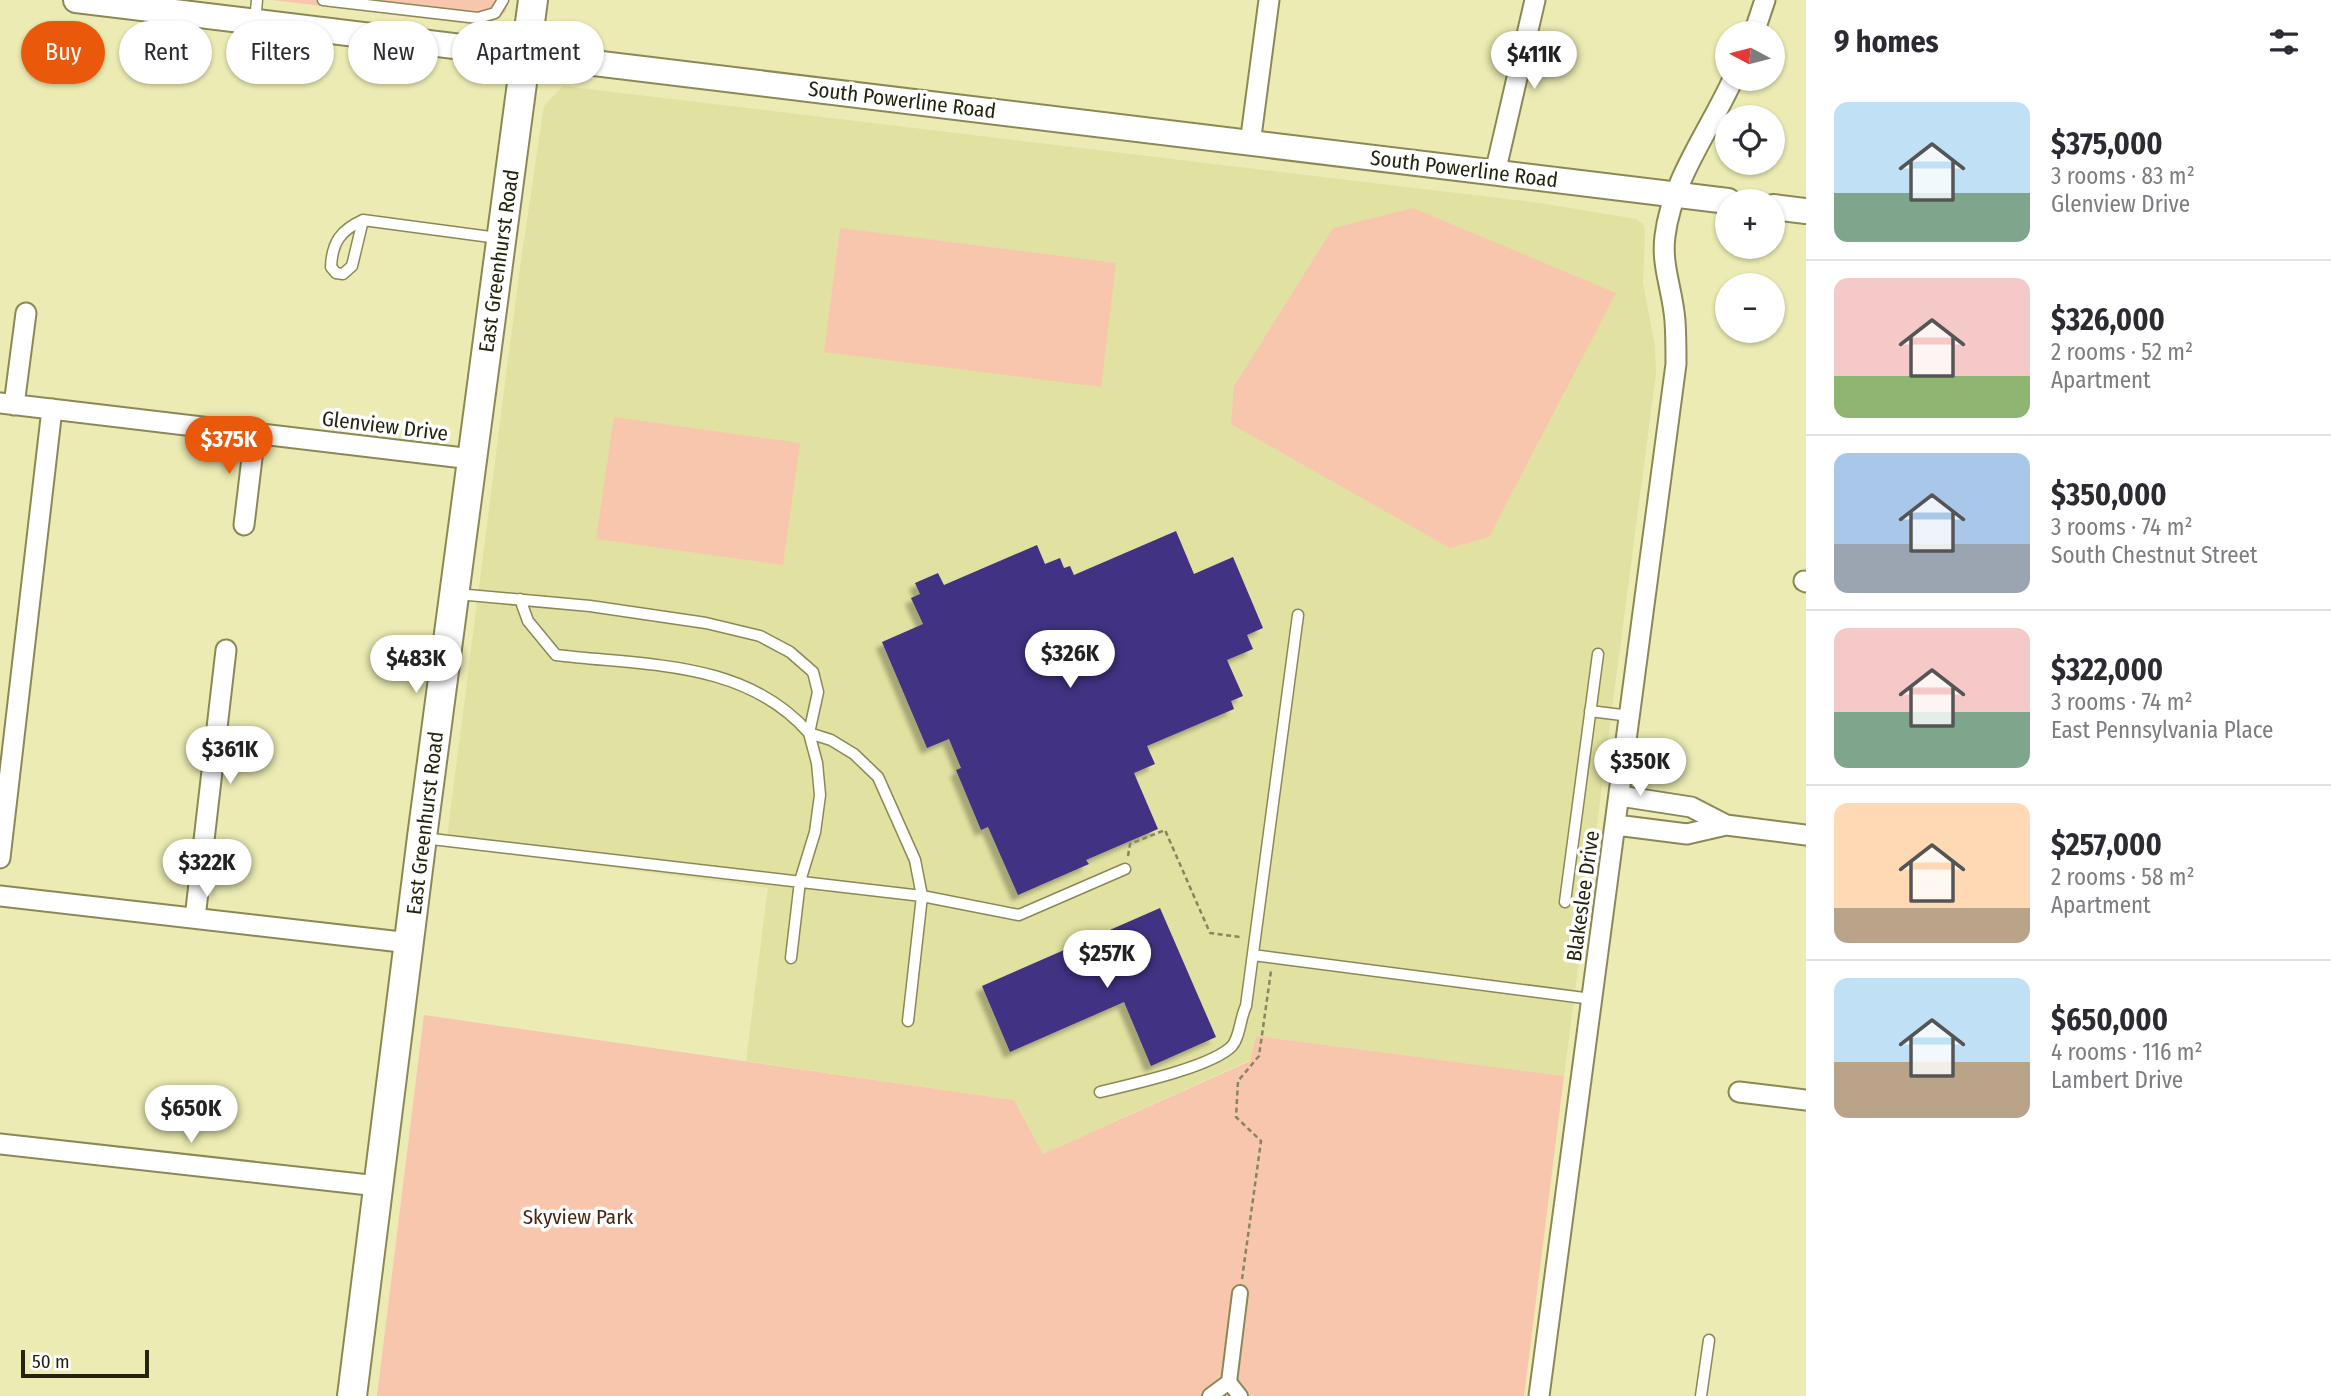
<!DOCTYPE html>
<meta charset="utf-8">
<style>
body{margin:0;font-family:"Fira Sans Condensed",sans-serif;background:#f2f2f3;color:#2b2b33;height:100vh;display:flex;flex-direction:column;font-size:26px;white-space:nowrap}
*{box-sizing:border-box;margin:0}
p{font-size:23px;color:#7c7c81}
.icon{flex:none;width:38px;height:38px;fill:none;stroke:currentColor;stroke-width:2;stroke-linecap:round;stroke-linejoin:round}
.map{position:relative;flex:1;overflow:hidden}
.sheet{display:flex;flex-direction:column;background:#fff;width:525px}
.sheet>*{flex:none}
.hud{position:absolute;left:21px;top:21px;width:665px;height:63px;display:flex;gap:14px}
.needle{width:46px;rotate:277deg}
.tools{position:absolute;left:1715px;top:21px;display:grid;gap:14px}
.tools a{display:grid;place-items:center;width:70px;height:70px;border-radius:50%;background:#fff;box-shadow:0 2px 5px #0004;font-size:35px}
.scale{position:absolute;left:21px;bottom:18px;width:128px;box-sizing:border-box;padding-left:7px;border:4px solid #24230e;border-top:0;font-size:19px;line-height:24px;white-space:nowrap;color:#24230e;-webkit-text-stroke:5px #fff;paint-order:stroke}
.price{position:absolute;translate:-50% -60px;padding:0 16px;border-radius:24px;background:#fff;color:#222;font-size:23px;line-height:46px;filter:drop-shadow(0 2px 4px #0008)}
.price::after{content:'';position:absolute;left:50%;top:42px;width:21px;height:16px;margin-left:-10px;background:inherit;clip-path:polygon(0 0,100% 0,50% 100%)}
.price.current{background:#ea580c;color:#fff}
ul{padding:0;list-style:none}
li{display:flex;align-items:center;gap:21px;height:175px;padding:0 28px}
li+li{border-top:2px solid #e1e1e2}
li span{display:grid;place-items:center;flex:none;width:196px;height:140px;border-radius:14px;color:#555}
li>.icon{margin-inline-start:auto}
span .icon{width:84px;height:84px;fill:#fffc;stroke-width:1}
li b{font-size:30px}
h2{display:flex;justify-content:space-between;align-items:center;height:84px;padding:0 28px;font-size:30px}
.pill{padding:0 24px;border-radius:32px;background:#fff;box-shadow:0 2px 5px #0004;font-size:24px;line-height:63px}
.pill.current{background:#ea580c;color:#fff}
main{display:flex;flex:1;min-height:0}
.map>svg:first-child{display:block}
</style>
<main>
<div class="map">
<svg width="1806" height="1396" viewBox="0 0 1806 1396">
<defs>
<filter id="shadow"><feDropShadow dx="-6" dy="6" stdDeviation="2" flood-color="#0004"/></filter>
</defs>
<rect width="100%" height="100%" fill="#ebebb3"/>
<path fill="#e1e1a1" d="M563 86 1540 203 1636 219 1643 224 1645 231 1643 283 1655 347 1656 373 1564 1076 1256 1036 1250 1060 1043 1154 1014 1100 746 1061 768 888 446 846 519 274 544 106Z"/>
<path fill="#f8c6ad" d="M272 0H508L506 12 485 26Z
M1413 208 1616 293 1489 537 1450 548 1231 424 1234 386 1333 228Z
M840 228 1116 263 1101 387 824 352Z
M614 417 800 443 783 565 596 539Z
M424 1015 1014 1100 1043 1154 1250 1061 1256 1036 1564 1076 1524 1396H377Z"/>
<path fill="#423283" filter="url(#shadow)" d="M1176 531 1194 574 1233 557 1263 628 1247 635 1253 649 1227 660 1243 696 1231 701 1234 709 1147 746 1155 764 1134 773 1158 829 1086 860 1089 864 1018 895 988 827 981 830 956 770 961 768 949 739 927 748 882 642 923 624 911 598 920 594 915 583 938 573 944 585 1037 545 1045 564 1060 558 1064 568 1070 566 1074 575Z
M1160 908 1216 1037 1151 1066 1124 1002 1010 1052 982 986Z"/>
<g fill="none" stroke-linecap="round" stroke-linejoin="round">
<defs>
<path id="service" d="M323 0 478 18 495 13 503 0
M255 21 257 0
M363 220 498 238
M363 220 352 266 343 274 336 273 331 267C332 242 341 230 363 220Z
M457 594 590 606 706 623 760 636 790 652 813 672 818 692 809 733
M520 599 528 621 556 655C646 666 745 660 809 733
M1590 711 1630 716
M423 838 922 896 1019 915 1125 869
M1565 902 1598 654
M1253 955 1592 999
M791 958 800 881 815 832 820 795 817 763 809 733 831 740 854 754 878 777 915 860 922 896 908 1021
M1100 1092C1129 1085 1212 1067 1232 1046 1240 1037 1240 1018 1246 1006L1298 615
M1701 1396 1709 1340"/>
<path id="pedestrian" d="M1210 1396 1229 1382
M1240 1396 1229 1382 1240 1293"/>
<path id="minor" d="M1754 33 1765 0
M1250 144 1269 0
M1495 173 1535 0
M0 403 472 459
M14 405 26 313
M244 525 255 433
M1804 581 1806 582
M1616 825 1687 834 1726 825 1691 807 1620 796
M1726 825 1806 835
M0 858 52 409
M0 896 410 943
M195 918 226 650
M1739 1092 1806 1100
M0 1144 378 1186
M1539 1396 1676 364C1676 350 1676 335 1675 321 1673 291 1661 266 1665 236 1672 179 1710 130 1733 79"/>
<path id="tertiary" d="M76 0 1728 201
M1773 207 1806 211"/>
<path id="secondary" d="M352 1396 422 837 533 0"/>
</defs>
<use href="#service" stroke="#8a8955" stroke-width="13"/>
<use href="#pedestrian" stroke="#8a8955" stroke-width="18"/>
<use href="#minor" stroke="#8a8955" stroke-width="23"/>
<use href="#tertiary" stroke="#8a8955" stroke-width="28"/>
<use href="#secondary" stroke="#8a8955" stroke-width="32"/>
<path stroke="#878660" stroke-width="2.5" stroke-dasharray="5 3.5" stroke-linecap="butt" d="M1128 856 1130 844 1165 830 1210 933 1240 937
M1242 1279 1261 1141 1236 1117 1238 1081 1259 1056 1271 971"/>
<use href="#service" stroke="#fff" stroke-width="10"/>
<use href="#pedestrian" stroke="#fff" stroke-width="14"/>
<use href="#minor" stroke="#fff" stroke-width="19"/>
<use href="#tertiary" stroke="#fff" stroke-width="24"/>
<use href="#secondary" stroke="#fff" stroke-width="28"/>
</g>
<g text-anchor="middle" stroke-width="7" stroke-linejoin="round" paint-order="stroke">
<g font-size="21" fill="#24230e" stroke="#fff">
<text transform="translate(902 100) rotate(7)" y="7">South Powerline Road</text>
<text transform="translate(1464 169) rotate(7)" y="7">South Powerline Road</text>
<text transform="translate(499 261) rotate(-82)" y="7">East Greenhurst Road</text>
<text transform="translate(385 426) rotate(7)" y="7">Glenview Drive</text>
<text transform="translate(425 823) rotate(-83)" y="7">East Greenhurst Road</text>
<text transform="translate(1583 896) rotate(-82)" y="7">Blakeslee Drive</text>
</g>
<g font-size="21" fill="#4a2510" stroke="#fff">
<text x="578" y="1224">Skyview Park</text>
</g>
</g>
</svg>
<div class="tools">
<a><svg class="needle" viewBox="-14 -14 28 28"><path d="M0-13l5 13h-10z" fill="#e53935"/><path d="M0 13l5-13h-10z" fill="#7c7c81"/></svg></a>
<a><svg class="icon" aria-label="locate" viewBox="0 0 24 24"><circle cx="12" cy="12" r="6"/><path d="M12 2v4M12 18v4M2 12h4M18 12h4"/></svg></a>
<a>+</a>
<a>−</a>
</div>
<div class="scale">50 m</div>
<b class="price" style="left:1534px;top:91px">$411K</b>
<b class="price current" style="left:229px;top:476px">$375K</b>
<b class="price" style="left:1070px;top:690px">$326K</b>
<b class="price" style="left:416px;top:695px">$483K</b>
<b class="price" style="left:230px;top:786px">$361K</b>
<b class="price" style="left:1640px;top:798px">$350K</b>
<b class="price" style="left:207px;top:899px">$322K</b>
<b class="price" style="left:1107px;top:990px">$257K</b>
<b class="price" style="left:191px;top:1145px">$650K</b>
<div class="hud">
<a class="pill current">Buy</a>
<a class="pill">Rent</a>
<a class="pill">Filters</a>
<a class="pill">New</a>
<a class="pill">Apartment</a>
</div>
</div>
<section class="sheet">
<h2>9 homes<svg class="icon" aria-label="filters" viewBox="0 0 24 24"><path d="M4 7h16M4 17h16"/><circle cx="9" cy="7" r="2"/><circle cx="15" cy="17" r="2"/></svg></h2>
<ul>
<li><span style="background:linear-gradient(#bfe0f5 65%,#7fa58c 0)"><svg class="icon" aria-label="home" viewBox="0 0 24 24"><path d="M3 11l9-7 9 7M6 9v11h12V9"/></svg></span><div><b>$375,000</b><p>3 rooms · 83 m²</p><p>Glenview Drive</p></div></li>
<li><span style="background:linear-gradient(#f6c9c9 70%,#8fb573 0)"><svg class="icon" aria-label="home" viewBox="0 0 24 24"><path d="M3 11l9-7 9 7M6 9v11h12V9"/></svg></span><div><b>$326,000</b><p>2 rooms · 52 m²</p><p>Apartment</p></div></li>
<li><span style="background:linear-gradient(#a9c7e8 65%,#9aa5b1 0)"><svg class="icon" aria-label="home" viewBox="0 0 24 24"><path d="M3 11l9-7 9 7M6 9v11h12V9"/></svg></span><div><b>$350,000</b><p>3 rooms · 74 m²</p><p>South Chestnut Street</p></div></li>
<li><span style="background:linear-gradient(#f6c9c9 60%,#7fa58c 0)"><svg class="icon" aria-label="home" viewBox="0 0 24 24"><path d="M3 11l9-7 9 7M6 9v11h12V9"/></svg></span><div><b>$322,000</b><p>3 rooms · 74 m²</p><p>East Pennsylvania Place</p></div></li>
<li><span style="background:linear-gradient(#ffd9b3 75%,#b9a48a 0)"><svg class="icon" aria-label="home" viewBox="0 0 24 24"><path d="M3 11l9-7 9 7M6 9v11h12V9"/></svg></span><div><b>$257,000</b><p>2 rooms · 58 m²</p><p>Apartment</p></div></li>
<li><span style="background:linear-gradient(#bfe0f5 60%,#b9a48a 0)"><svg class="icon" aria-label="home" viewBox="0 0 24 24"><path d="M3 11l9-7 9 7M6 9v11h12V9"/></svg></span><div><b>$650,000</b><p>4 rooms · 116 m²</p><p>Lambert Drive</p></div></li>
</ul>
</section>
</main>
